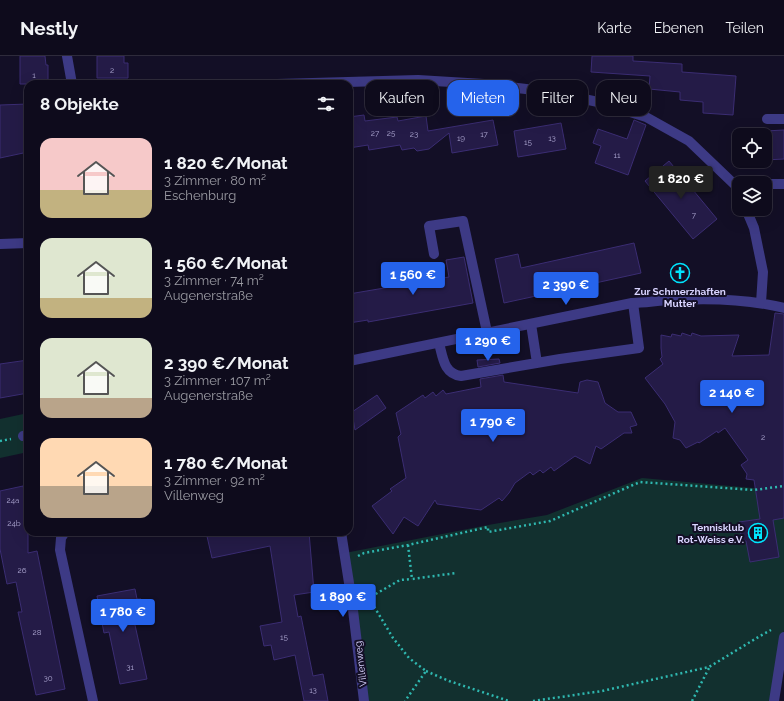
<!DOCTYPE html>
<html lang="de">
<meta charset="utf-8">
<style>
body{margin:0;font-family:Raleway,sans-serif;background:#171425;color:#f1f3f6;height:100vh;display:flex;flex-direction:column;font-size:15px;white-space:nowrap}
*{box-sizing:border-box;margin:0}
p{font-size:13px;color:#9b9ba3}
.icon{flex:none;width:22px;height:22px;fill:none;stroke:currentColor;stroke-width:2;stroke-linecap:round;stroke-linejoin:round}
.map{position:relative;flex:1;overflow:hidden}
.drawer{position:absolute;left:24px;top:24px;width:329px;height:456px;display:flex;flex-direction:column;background:#0e0b1c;border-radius:12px;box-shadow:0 4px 16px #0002,0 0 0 1px #2e2b3b}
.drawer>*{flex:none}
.banner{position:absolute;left:365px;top:24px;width:359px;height:36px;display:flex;gap:8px}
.buttons{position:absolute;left:732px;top:72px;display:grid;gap:8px}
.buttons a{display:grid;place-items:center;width:40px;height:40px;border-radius:8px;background:#0e0b1c;box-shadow:0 4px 16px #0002,0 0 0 1px #2e2b3b;font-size:20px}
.price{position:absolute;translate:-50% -34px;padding:0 9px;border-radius:4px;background:#2563eb;color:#fff;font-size:13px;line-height:26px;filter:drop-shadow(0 1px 2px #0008)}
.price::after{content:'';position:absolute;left:50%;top:24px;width:12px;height:9px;margin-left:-6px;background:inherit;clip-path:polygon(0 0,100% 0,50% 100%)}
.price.on{background:#222;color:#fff}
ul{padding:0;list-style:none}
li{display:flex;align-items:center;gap:12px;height:100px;padding:0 16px}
li span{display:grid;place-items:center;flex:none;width:112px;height:80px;border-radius:12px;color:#555}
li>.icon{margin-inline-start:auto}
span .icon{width:48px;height:48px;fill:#fffc;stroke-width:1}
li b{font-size:17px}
h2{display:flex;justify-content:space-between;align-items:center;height:48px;padding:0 16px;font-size:17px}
.pill{padding:0 14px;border-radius:12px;background:#0e0b1c;box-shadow:0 4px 16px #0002,0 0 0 1px #2e2b3b;font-size:14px;line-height:36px}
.pill.on{background:#2563eb;color:#fff}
header{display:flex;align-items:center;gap:24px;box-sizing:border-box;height:56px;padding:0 20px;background:#0e0b1c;border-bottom:1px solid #2e2b3b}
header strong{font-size:19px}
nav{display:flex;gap:22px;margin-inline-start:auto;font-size:14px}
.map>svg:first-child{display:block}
</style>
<header>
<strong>Nestly</strong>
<nav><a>Karte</a><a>Ebenen</a><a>Teilen</a></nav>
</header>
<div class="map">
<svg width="784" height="645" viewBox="0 0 784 645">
<rect width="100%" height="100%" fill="#130f26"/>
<path fill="#12302f" d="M28 357V396L0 402V363Z
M642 422 753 432 784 428V574L772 645H365L345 497 488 469 547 459Z"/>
<path fill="#241b47" stroke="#3b2d73" d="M20 0H45L46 9H48V28H20Z
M97 0H124V7H128V22H97Z
M592 0H633V5L682 8V16L736 20 733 59 703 57V46L680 44V36L649 33 650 20 591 16Z
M28 48V96L0 102V49Z
M364 59 365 65 397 61 398 65 426 60 428 75 493 64 498 89 452 97 449 77 429 93 417 95 414 92 402 94 400 89 369 94 368 89 349 92V61Z
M634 64 646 69 628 119 595 107 601 90 593 87 598 73 627 83Z
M561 67 566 93 518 101 514 75Z
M784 74V103L765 104V75Z
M669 105 717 163 693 183 645 125Z
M634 187 641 217 504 247 495 203 518 198 521 212Z
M464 201 473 247 368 266V264L349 267V238L449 221 446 204Z
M775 257 784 258V462L773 464 779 501 750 506 746 485 742 486 739 466 760 463 754 424 746 423 747 418 741 409 748 404 725 372 718 377 717 375 699 387 698 386 686 392 680 384 673 382 675 366 665 348 645 322 663 308 660 303 662 301 661 292V279L671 281 672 278 681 280 682 277 691 280 692 277 701 280 739 279 732 300 769 299Z
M499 303 500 307 478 311 477 304Z
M28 304V337L0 342V308Z
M503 319 504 326 578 337 580 326 587 324 598 326 605 347 618 356H631L637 369 630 371 632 377H624L601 393 596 390 590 408 575 400 554 415 551 411 543 417 540 414 533 419 530 416 515 427 509 437 502 445 499 442 481 454 437 448 435 444 418 470 404 461 393 478 372 450 392 435 390 433 406 422 398 381 401 378 396 357 423 339 425 342 433 336 436 340 443 334 446 338 481 331 480 323Z
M377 339 386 352 355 374 352 356Z
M23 430 28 454V497L37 495 65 633 36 639 18 556H22L16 526 7 528 0 493V435Z
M206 476H309L314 536 294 539 298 561 301 560 313 620 323 618 328 645H304L295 599 274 604 271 589 264 590 260 570 282 566 270 490 212 502Z
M135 533 137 543H141L144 558 133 560 147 623 120 628 109 576 104 577 102 567H100L97 552 99 551 97 540Z"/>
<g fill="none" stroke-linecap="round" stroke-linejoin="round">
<path stroke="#2fb8b0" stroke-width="2.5" stroke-dasharray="2 3" stroke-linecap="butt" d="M0 385 11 383
M408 489 412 523 456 517
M358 500 364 497 408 489 488 471V476L550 465 640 426 754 434 784 430
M369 542 393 582 409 602 426 615 405 645
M367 543 400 524 412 523
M426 615 449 625 509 645
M533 645 602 635 709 611 760 580 771 574
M692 645 709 612"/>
<path stroke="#3d3a85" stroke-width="10" d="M767 63H784
M0 188 28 187
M434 198 429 170 463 165 487 276
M531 268 537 307
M439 287C443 302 444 318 461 320L560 303 639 292 633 247
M23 380 28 379"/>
<path stroke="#3d3a85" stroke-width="10" d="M67 0 72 28
M277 28 418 24 484 28 551 36 598 46 646 61 689 85 735 129 739 138
M765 128H784
M746 153 754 172 763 216 761 247
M349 305 632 247C646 247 660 244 675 244 711 242 748 243 784 252
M65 476 61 482 60 494 93 645
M341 476 352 546 364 645
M774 645 784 581"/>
</g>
<defs>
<symbol id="church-ring" viewBox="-11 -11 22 22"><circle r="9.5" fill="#130f26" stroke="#00e5ff" stroke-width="1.5"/><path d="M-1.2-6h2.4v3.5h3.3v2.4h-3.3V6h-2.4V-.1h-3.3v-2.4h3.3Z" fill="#00e5ff"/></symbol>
<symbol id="building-ring" viewBox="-11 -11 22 22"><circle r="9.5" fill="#130f26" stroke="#00e5ff" stroke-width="1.5"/><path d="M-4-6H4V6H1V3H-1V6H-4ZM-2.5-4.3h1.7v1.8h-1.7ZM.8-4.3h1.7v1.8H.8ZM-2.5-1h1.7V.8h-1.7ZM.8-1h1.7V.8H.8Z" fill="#00e5ff"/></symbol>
</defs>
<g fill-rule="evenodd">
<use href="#church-ring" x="669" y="206" width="22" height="22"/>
<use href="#building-ring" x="747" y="466" width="22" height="22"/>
</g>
<g text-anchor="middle" stroke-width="4" stroke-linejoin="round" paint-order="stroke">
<g font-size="8" fill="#aca6d1">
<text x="112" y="17">2</text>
<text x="34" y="22">1</text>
<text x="375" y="80">27</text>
<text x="391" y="80">25</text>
<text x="414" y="81">23</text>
<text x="484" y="81">17</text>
<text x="461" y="85">19</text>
<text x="552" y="85">13</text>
<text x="528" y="89">15</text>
<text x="617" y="102">11</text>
<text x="694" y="162">7</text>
<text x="763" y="384">2</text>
<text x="13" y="447">24a</text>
<text x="14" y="470">24b</text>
<text x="22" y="517">26</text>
<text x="37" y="579">28</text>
<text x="284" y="584">15</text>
<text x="130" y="614">31</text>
<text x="48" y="625">30</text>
<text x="313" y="637">13</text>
</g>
<g font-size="10" font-weight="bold" fill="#d9d4ff" stroke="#130f26">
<text x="680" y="239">Zur Schmerzhaften<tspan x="680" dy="12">Mutter</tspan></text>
<text x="744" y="475" text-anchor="end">Tennisklub<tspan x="744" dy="12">Rot-Weiss e.V.</tspan></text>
</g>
<g font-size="10" fill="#d9d4ff" stroke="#130f26">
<text transform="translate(360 608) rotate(-97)" y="4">Villenweg</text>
</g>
</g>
</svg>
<div class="buttons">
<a><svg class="icon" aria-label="locate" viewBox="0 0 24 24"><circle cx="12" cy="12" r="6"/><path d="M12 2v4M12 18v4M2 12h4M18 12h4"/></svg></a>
<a><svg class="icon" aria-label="layers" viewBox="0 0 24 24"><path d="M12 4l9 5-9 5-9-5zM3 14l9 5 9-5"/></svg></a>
</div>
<b class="price on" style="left:681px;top:144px">1 820 €</b>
<b class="price" style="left:413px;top:240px">1 560 €</b>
<b class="price" style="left:566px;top:250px">2 390 €</b>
<b class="price" style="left:488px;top:306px">1 290 €</b>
<b class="price" style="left:732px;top:358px">2 140 €</b>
<b class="price" style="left:493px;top:387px">1 790 €</b>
<b class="price" style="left:343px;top:562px">1 890 €</b>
<b class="price" style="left:123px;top:577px">1 780 €</b>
<div class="banner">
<a class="pill">Kaufen</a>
<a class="pill on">Mieten</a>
<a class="pill">Filter</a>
<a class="pill">Neu</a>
</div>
<section class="drawer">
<h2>8 Objekte<svg class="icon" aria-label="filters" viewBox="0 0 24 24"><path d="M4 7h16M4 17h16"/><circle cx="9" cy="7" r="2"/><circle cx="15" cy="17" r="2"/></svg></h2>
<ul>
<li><span style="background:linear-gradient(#f6c9c9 65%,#c2b280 0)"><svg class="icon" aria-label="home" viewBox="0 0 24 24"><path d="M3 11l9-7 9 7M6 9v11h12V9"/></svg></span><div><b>1 820 €/Monat</b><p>3 Zimmer · 80 m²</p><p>Eschenburg</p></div></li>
<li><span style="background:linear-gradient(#dfe7d0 75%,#c2b280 0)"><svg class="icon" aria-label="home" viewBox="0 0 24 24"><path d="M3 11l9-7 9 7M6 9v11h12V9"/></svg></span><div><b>1 560 €/Monat</b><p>3 Zimmer · 74 m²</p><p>Augenerstraße</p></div></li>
<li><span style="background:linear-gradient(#dfe7d0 75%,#b9a48a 0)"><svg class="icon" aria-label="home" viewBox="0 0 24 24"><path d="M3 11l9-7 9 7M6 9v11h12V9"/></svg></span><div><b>2 390 €/Monat</b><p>3 Zimmer · 107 m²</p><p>Augenerstraße</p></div></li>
<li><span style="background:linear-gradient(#ffd9b3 60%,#b9a48a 0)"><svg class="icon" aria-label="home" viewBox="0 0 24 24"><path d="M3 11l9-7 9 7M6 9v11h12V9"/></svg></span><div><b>1 780 €/Monat</b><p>3 Zimmer · 92 m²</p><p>Villenweg</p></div></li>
</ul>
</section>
</div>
